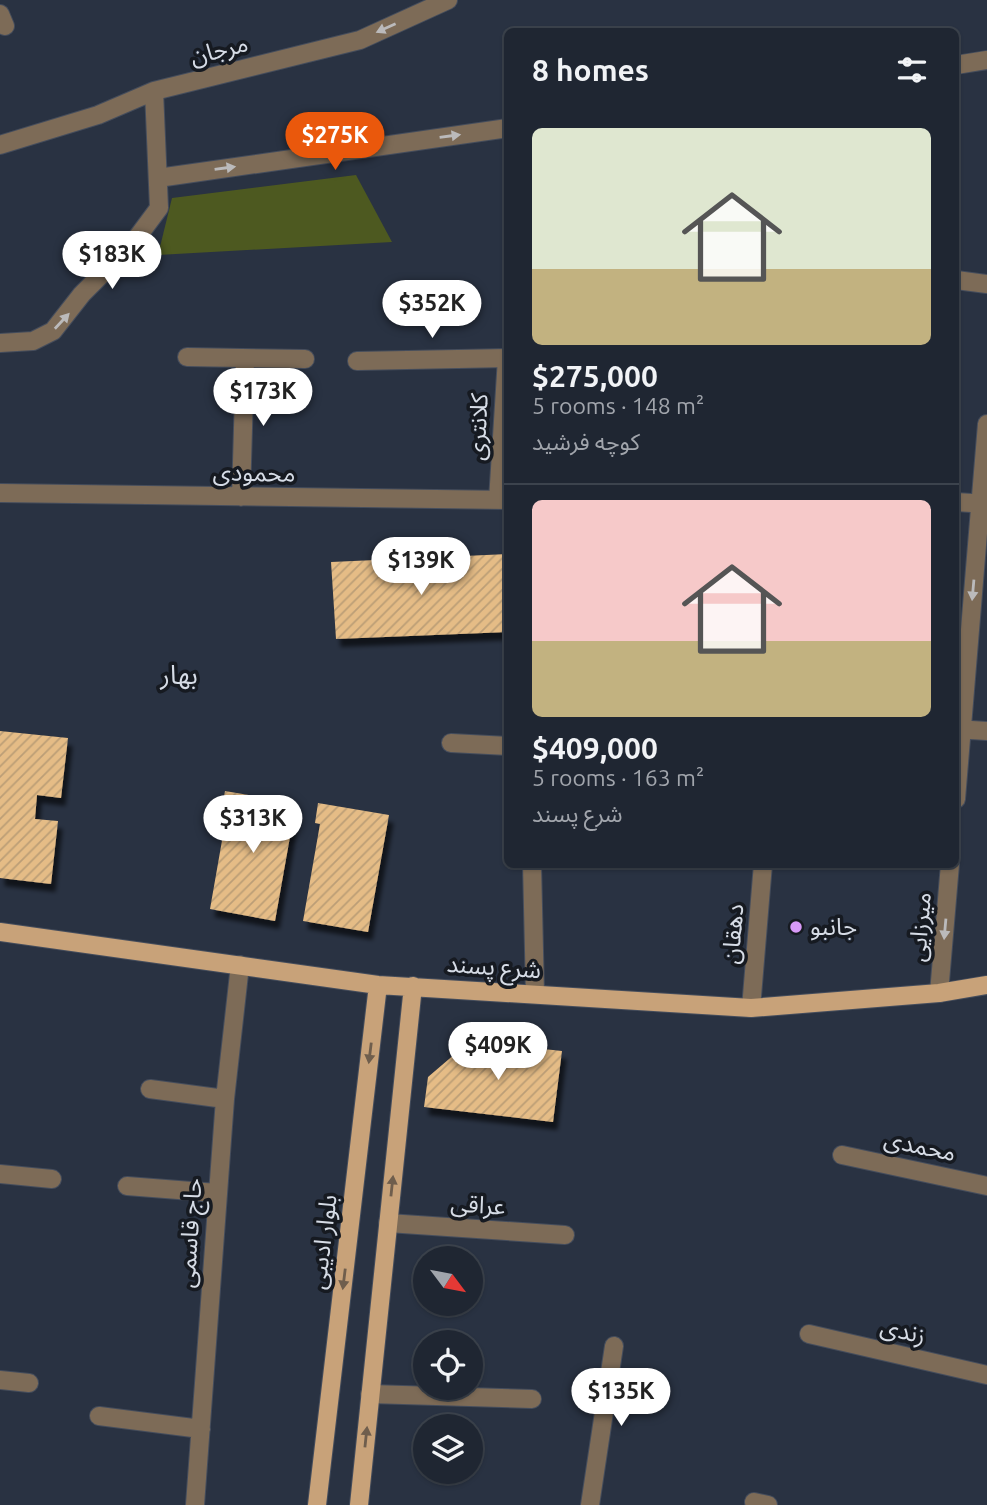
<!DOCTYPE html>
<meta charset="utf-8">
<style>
body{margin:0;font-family:Ubuntu,"Noto Sans Arabic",sans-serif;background:#2c323e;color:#f1f3f6;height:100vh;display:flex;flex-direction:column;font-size:26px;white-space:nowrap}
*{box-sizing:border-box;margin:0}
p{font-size:23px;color:#a1a5ac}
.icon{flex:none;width:38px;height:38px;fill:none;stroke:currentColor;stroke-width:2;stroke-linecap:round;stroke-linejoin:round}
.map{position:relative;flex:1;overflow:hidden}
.panel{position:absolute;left:504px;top:28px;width:455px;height:840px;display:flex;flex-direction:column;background:#1f2632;border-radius:10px;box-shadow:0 2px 5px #0004,0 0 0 2px #3c434d}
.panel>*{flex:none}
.needle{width:46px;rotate:122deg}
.tools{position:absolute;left:413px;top:1246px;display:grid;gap:14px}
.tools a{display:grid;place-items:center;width:70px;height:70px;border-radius:50%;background:#1f2632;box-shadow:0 2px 5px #0004,0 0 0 2px #3c434d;font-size:35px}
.price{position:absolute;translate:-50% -60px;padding:0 16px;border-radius:24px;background:#fff;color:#222;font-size:23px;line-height:46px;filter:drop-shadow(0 2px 4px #0008)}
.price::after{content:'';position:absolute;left:50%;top:42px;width:21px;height:16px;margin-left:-10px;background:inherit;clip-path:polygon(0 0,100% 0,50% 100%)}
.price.on{background:#ea580c;color:#fff}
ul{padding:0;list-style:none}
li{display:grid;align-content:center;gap:14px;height:371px;padding:0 28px}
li+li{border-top:2px solid #3c434d}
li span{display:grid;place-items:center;height:217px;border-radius:10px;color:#555}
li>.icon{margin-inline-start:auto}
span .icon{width:126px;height:126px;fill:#fffc;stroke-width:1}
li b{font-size:30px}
h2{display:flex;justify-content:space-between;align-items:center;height:84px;padding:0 28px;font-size:30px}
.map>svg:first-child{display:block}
</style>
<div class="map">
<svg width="987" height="1505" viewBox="0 0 987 1505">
<defs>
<pattern id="building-hatch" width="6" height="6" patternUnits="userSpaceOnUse" patternTransform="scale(1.75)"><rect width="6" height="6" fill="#e5bc86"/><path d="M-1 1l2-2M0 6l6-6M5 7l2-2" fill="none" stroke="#bc9e76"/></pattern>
<filter id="shadow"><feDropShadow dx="4.5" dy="8" stdDeviation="2" flood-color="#0009"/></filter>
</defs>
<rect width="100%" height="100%" fill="#293242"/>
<path fill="#4d5920" d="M356 175 392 242 158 255 172 198Z"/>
<path fill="url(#building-hatch)" filter="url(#shadow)" d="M508 554V632L336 639 331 562Z
M0 731 68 738 61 798 37 795 35 819 58 821 51 884 0 878Z
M225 791 296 803 275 921 210 909 227 812 221 811Z
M318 803 389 815 368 932 303 921 320 824 315 823Z
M470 1041 562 1051 553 1122 424 1107 428 1077Z"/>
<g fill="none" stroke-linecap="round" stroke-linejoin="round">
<defs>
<path id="minor" d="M0 14 5 26
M956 65 987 60
M0 145 98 115 154 91 360 40 448 0
M158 178 508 128
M956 280 987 284
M0 343 33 341 53 331 82 294 133 243 159 208 154 91
M187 357 305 359
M357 361 508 358
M0 493 508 500
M241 497 245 359
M498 500 507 358
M956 502 987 504
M956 729 987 731
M451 743 508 746
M956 799 987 424
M532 864 535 994
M939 993 950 864
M751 1008 763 864
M150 1089 225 1099
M842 1155 987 1186
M0 1174 52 1179
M127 1186 217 1193
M388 1223 565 1235
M809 1334 987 1375
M0 1380 29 1383
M370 1394 532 1399
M99 1416 201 1429
M754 1502 768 1505
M195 1505 225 1099 240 965
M590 1505 614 1346"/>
<path id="major" d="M0 932 378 985 751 1008 939 993 987 985
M317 1505 378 985
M359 1505 413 986"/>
</defs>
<use href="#minor" stroke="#454d5c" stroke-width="20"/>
<use href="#major" stroke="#454d5c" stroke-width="20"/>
<use href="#minor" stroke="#7d6b57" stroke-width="18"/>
<use href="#major" stroke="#c8a279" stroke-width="18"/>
</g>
<defs><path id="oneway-solid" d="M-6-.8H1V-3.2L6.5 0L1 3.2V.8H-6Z" transform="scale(1.75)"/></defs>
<g fill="#bbbabb">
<use href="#oneway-solid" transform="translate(386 28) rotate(156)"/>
<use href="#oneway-solid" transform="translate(450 136) rotate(-8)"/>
<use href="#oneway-solid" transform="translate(225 168) rotate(-8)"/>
<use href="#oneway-solid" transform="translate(62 321) rotate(-47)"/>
<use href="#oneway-solid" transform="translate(973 590) rotate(95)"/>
<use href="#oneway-solid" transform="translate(945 929) rotate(95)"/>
</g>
<g fill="#6f5e4d">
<use href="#oneway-solid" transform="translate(370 1053) rotate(97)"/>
<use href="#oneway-solid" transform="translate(392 1186) rotate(-84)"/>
<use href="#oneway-solid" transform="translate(344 1279) rotate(97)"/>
<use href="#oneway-solid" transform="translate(366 1437) rotate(-84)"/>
</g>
<circle fill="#d89af8" stroke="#161a21" stroke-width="2.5" cx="796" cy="927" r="7"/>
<g text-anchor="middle" stroke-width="7" stroke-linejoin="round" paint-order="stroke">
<g font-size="24" fill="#d6dce6" stroke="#161a21">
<text transform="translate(219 50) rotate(-14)" y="8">مرجان</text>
<text transform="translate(478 427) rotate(-87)" y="8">کلانتری</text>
<text transform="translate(254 473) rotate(1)" y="8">محمودی</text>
<text transform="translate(920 927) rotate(-85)" y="8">میرزایی</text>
<text transform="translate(733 934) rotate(-85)" y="8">دهقان</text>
<text transform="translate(494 967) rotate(4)" y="8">شرع پسند</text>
<text transform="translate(920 1146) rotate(12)" y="8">محمدی</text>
<text transform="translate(478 1205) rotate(4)" y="8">عراقی</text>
<text transform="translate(190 1233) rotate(-86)" y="8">حاج قاسمی</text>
<text transform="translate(323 1242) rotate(-83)" y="8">بلوار ادیبی</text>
<text transform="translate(903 1331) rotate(13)" y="8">زندی</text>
</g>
<g font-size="24" fill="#d6dce6" stroke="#161a21" text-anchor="start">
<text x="810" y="935">جانبو</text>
</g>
<g font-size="26" fill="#d6dce6" stroke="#161a21">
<text x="179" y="684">بهار</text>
</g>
</g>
</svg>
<div class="tools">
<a><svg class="needle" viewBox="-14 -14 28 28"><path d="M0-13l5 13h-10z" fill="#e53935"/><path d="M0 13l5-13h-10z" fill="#a1a5ac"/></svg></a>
<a><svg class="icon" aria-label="locate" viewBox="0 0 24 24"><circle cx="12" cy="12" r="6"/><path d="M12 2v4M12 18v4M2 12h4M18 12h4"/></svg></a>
<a><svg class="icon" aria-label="layers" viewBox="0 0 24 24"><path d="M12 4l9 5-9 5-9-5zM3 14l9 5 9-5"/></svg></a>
</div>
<b class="price on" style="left:335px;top:172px">$275K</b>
<b class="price" style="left:112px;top:291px">$183K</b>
<b class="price" style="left:432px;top:340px">$352K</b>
<b class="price" style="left:263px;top:428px">$173K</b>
<b class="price" style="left:421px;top:597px">$139K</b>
<b class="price" style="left:253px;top:855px">$313K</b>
<b class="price" style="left:498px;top:1082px">$409K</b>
<b class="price" style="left:621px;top:1428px">$135K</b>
<section class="panel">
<h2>8 homes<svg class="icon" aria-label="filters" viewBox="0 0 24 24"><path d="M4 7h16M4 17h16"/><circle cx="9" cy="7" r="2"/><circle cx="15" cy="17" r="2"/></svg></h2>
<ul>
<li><span style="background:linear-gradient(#dfe7d0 65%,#c2b280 0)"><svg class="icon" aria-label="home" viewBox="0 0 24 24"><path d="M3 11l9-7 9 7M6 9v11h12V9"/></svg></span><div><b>$275,000</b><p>5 rooms · 148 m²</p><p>كوچه فرشيد</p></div></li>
<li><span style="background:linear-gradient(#f6c9c9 65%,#c2b280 0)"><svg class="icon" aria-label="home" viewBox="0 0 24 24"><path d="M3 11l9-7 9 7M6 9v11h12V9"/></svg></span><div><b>$409,000</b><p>5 rooms · 163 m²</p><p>شرع پسند</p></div></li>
</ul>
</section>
</div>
